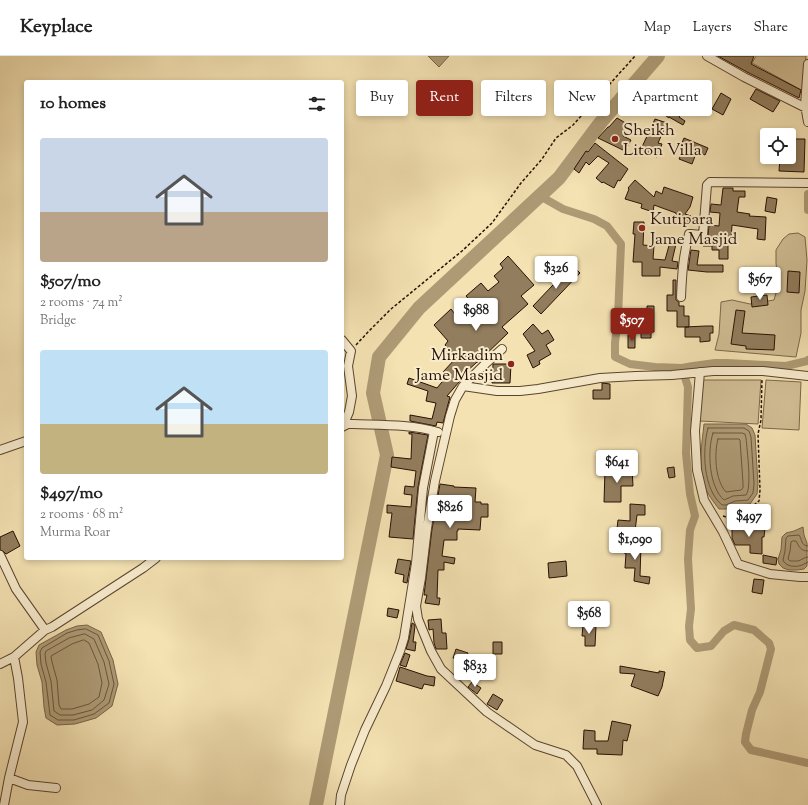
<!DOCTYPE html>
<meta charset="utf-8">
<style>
body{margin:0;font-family:"Sorts Mill Goudy",serif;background:#f2f2f2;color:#222;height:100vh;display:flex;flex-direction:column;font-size:15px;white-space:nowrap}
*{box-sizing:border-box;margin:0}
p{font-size:13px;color:#767676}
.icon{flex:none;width:22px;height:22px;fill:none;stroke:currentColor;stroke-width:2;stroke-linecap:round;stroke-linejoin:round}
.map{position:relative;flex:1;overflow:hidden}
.sheet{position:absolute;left:24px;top:24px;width:320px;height:480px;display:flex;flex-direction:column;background:#fff;border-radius:4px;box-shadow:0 2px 6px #0003}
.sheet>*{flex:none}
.hud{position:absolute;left:356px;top:24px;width:380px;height:36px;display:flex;gap:8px}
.buttons{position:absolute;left:760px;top:72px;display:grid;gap:8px}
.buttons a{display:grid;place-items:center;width:36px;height:36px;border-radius:4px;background:#fff;box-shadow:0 2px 6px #0003;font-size:20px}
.price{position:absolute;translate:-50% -34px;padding:0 9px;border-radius:4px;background:#fff;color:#222;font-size:13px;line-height:26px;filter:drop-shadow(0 1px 2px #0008)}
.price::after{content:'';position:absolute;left:50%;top:24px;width:12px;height:9px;margin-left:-6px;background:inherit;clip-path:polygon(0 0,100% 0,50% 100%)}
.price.on{background:#8f2418;color:#fff}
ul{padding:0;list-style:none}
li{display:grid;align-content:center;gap:8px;height:212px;padding:0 16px}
li span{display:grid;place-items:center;height:124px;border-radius:4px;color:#555}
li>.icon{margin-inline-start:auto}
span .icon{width:72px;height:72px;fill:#fffc;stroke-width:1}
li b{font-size:17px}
h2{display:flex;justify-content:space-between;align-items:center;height:48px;padding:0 16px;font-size:17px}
.tag{padding:0 14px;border-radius:4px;background:#fff;box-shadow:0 2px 6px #0003;font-size:14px;line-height:36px}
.tag.on{background:#8f2418;color:#fff}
header{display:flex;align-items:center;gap:24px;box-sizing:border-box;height:56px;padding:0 20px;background:#fff;border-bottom:1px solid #e0e0e0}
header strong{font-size:19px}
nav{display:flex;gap:22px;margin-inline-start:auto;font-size:14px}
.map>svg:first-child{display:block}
</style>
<header>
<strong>Keyplace</strong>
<nav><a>Map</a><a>Layers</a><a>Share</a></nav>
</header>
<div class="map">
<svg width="808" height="749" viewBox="0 0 808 749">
<rect width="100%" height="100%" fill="#f4e2b3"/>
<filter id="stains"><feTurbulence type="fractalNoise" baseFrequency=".005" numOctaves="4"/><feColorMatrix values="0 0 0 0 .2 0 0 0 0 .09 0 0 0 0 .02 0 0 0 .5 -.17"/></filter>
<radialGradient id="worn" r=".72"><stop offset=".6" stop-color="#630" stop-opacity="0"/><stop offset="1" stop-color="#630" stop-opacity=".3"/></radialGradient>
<path fill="#d1be95" stroke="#7c674b" d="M756 0H806L803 35 752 7Z
M798 177 805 181 807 204 805 235 801 254V277L796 301 715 294 719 278 721 246 732 244 750 248 774 244 776 237 778 227 776 207V194L783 183 789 178Z
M702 324H761L758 368 700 365Z
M766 324 801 326 799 374 762 372Z"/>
<path fill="#ae9b76" stroke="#786347" d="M428 0H449L439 11Z
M704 368H746L752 372 755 379 758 428 757 438 750 448 735 449 726 453H719C713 445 707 438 704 428 698 409 702 387 704 368Z
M803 471 804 479 807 487V510L804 513 797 514H789L783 512 779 508 778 503 781 494 782 481 786 477 794 475Z
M87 569 101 576 113 604 118 628 112 650 96 662 75 668 57 669 46 662 44 651 42 626 37 609 36 596 39 589 66 574 77 570Z"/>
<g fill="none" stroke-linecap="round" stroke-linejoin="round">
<path stroke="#6a563c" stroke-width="1" d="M708 372H744L749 375 751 381 754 428 753 437 748 444 735 445 726 449H722C703 433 702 395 708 372Z
M713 377H742L745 378 746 382C747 394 752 432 746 439L733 440 724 444C709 431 707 395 713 377Z
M718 383H739L740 384 743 427V432L741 434 726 436C715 424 714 398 718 383Z
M808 490C801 490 802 483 799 479L788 480 786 482 785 495 783 504C785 510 795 512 802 509 804 508 806 507 808 506
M808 495C800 495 799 490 796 485H792L791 486 790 495 788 503 790 505C793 505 796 505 798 505 802 504 804 501 808 501
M86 573 98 579 109 605 114 628 109 647 94 658 74 664H58L50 659 46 626 41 608 40 596 42 592 67 577 77 574Z
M85 578 94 583 104 606 109 628 104 644 92 654 73 659H60L54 655 51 625 46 607 45 598 46 595 69 582Z
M84 584 89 587 98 608 102 627 99 641 89 648 72 653H61L59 649 57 624 52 606 51 600 72 588Z"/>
<path stroke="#ae9b76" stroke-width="8" d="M808 138V154
M540 140 563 153 594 163 607 170 621 188 618 261 615 287V301L630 308 655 311 682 312 688 331 686 397 690 438 695 460 690 474 688 503 691 553 689 570 690 584 697 592 711 590 724 575 734 569 754 574 769 587 771 593 760 636 752 654 746 678 745 686 751 694 808 707
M682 312 693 310 715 307H727L786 310 807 305 808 304"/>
<path stroke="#ae9b76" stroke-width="14" d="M316 749 387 399 373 337 379 301 419 252 559 122 601 66 658 0"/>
</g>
<path fill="#927d5e" stroke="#271001" d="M718 0H754L751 8 801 34 799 42 747 16Z
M654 28 664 33 658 45 674 57 678 50 684 53 679 61 685 65 683 69 669 61V62L659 55 660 54 647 46Z
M756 33 780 45 773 56 750 43Z
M721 37 731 43 723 59 712 53Z
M617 62 629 69 623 80 631 84 625 95 598 82 608 71H609Z
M655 63 667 67 658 87 662 88 657 101 641 93Z
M684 82 708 92 705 99 697 95 692 108 679 103 685 90 681 89Z
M789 83H805L804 116 779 115 780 101H789Z
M595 87 628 113 620 125 618 124 614 132 603 126 602 127 596 122 609 107 598 100 589 109 586 106 579 117 574 113 586 95 588 96Z
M635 124 654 141 656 135 662 138 664 131 693 141 690 151 685 158 691 160 689 166 674 161 676 157 654 149 653 156 641 152 642 148 625 143 629 133 628 132Z
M723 132H733V135H745V141H739L737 156 750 158 749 160 766 161 765 184 757 183 758 173 732 169 731 184H728V203H719V194H712V190H703L704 184 708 182V180L709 169 719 170 720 157 710 156 711 148 721 149Z
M767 141 777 143 775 157 765 155Z
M634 166H644L643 189 654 190 653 203 665 204 670 186 676 188 672 205 678 206 677 213 660 211V220H642V206H633L635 178H633Z
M691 194 699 195 697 209H723V216H707L688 214Z
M508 200 534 229 521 240 528 248 502 271 508 277 478 306H477L465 317 466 318 447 340 450 341 443 367 437 366 436 370 410 365V359L432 363 436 347 426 345 428 335 407 328 409 322 437 332 447 320 443 316 456 302 445 289 448 285 434 269 451 253 458 262 474 249 466 240 481 227 488 235 499 226 494 220 503 212 500 208Z
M572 209 580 217 541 258 533 250Z
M788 215 800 216 799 237 787 236Z
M673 224H676V244L679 246V250H684V260H689V271H677V255H667V239H673Z
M767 239 768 249 752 251 751 241Z
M647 250H654V276H651V282H641V265L623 264V258L647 259Z
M736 254 745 255 742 277 775 279 774 294 746 293V290L731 288Z
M533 268 542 278 548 274 554 284 546 289 551 298 539 305 540 308 533 312 527 299 535 295 523 278Z
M706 270H713V277H710V285L700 286V281H685V271Z
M628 279H635V292H628Z
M493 308H511L510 327H492Z
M602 327 610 328V343H593V334H602Z
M409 376 428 379 418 431 413 483 389 481 392 457H387V449L411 451 412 439 404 438 405 430 414 431 416 415 391 411 392 401 411 403 412 378H409Z
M674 411 675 421 669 422 667 412Z
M632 413 633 430H621V446H604L605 414Z
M440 428 454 430V431L476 432 475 446H481V448H488V461H481L480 474 458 473V475H457V484H444L442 500 455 502 454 508 444 506V514H438L437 542H440L439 549 425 547 427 539H424L432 473Z
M630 448 645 449V459H637L635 475 617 473 618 464 630 465Z
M732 472H765L764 481H762V498L750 497V489H735L732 482Z
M13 475 20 490 6 498 3 495 0 494V481Z
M625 487 641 488 640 520 650 521 649 528 634 525 635 512H625L626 497H624Z
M763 499 777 502 776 509 763 507Z
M398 503 411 505 407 527 403 526 404 519 395 517Z
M566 505 567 520 549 522 548 507Z
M754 523 764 524 762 538 752 536Z
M388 552 399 554 397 562 387 560Z
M441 563 442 577H446L447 593H436L434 587 433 573 429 574 428 564Z
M412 567 414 568 415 570 413 586H416L415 595 406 593 409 583Z
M583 569 596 570 595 590H585V580H582Z
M493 586H502V598H493Z
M456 593 468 597 465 606 453 602Z
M405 597 410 599 406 611 400 609Z
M620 610 659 617V615L665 616 662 631 658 640 631 630 635 618 620 617Z
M400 611 427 620 435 621 434 630 424 628 422 633 396 625Z
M472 626 481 632 477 638 468 631Z
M493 638 503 644 497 654 487 648Z
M612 665 631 669 627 685 623 684 622 699 597 698V693H583L584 674 595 675V685H608Z"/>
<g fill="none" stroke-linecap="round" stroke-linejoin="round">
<defs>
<path id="minor" d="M707 0 744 21 806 52
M808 8 805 49 808 66
M681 241C682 219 683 200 689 178H691L702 179H703L707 129 710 126 808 127
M342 284 351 295 348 310 352 340 349 356 343 370
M700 316 695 375 697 414 704 444 723 476 738 508 770 518 800 521H808
M463 330 484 309 502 293
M342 371 348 368H353C381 369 411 368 438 376
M0 394 26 385
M0 499 16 533 45 574
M0 608 14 601 45 574 52 571 143 512 156 502
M9 722 28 729 56 732
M4 749 9 722 23 666 18 622 14 601
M340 749 341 739 351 709 365 674 386 630 400 595 404 582 416 507 423 432 434 375
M597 749 577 710 566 699 535 689 487 656 441 613 431 595 418 563 416 550 421 522 427 472 435 425 450 360 455 344 463 330 497 335H520L538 333 600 322 636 320 672 319 713 315H763L808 320"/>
</defs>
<use href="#minor" stroke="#5a442e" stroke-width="10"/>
<path stroke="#271001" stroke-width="1.5" stroke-dasharray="3 2" stroke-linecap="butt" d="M356 289 368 276 391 253 462 195 492 167 521 127 542 103 556 82 573 69 635 0
M723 460C726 461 729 462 732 462 742 462 752 450 759 445L760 434 758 378 761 364 762 323"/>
<use href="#minor" stroke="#f8ecce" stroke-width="8"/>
</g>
<g fill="#8f2418" stroke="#f8ecce" stroke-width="1.5">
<circle cx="615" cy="83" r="4"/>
<circle cx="642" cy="172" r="4"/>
<circle cx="511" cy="308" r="4"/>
</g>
<g text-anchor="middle" stroke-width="4" stroke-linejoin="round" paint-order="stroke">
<g font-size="17" fill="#271001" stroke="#f8ecce" text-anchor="start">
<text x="623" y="79">Sheikh<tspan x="623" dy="20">Liton Villa</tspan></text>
<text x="650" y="168">Kutipara<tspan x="650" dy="20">Jame Masjid</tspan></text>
<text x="503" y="304" text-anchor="end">Mirkadim<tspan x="503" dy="20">Jame Masjid</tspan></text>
</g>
</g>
<rect width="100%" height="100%" filter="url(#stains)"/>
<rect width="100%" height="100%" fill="url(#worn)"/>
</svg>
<div class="buttons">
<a><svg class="icon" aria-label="locate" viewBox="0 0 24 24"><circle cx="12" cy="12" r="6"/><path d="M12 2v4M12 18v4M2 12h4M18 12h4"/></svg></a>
</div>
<b class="price" style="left:556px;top:234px">$326</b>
<b class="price" style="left:760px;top:245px">$567</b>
<b class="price" style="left:476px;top:276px">$988</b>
<b class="price on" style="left:632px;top:286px">$507</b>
<b class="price" style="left:617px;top:428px">$641</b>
<b class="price" style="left:450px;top:473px">$826</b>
<b class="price" style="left:749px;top:482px">$497</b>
<b class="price" style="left:635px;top:505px">$1,090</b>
<b class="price" style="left:589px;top:579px">$568</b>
<b class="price" style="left:475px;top:632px">$833</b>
<div class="hud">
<a class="tag">Buy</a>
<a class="tag on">Rent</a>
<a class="tag">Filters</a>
<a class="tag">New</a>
<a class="tag">Apartment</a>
</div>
<section class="sheet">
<h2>10 homes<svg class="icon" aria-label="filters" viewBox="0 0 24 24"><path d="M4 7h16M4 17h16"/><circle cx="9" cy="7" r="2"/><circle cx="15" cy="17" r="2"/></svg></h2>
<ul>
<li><span style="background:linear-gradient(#c9d6e8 60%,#b9a48a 0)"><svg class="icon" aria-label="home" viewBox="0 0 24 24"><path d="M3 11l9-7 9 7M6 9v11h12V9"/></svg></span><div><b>$507/mo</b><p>2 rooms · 74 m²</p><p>Bridge</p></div></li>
<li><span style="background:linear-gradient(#bfe0f5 60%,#c2b280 0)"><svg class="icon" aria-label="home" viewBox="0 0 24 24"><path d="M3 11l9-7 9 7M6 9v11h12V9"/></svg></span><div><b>$497/mo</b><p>2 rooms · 68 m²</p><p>Murma Roar</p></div></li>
</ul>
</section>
</div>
